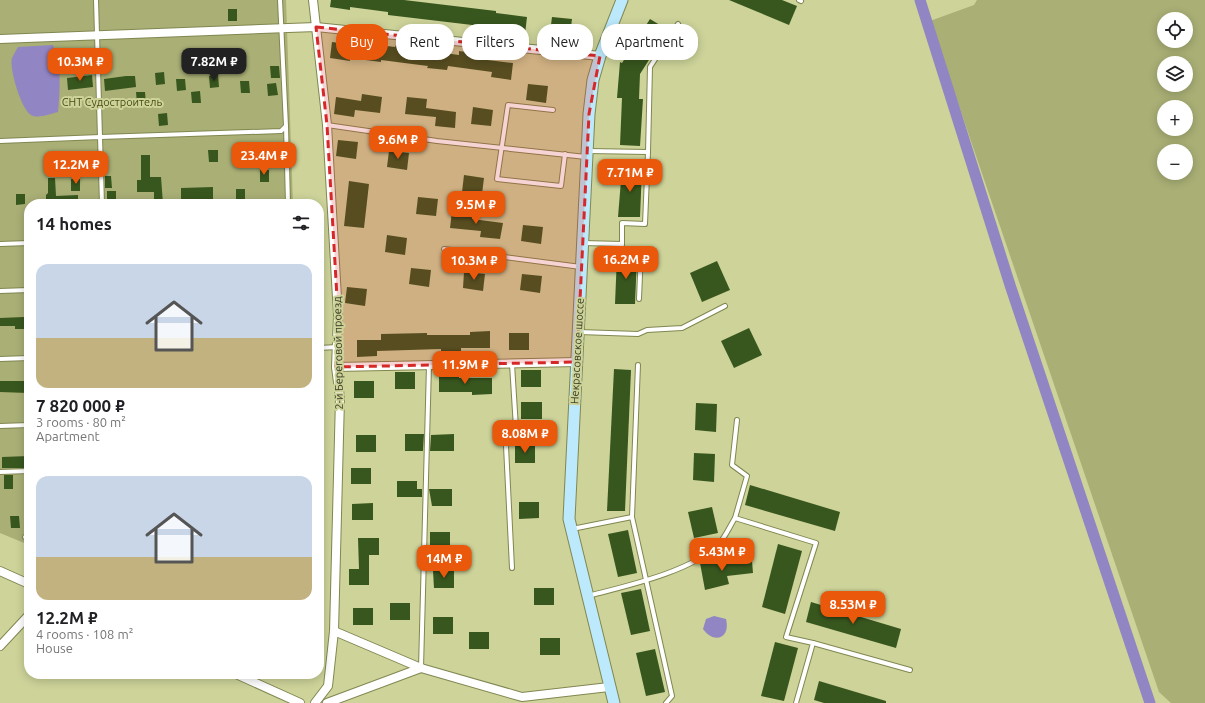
<!DOCTYPE html>
<html lang="en">
<head>
<meta charset="utf-8">
<style>
  body { margin:0; font-family:Ubuntu,sans-serif; background:#f2f2f2; color:#202124; height:100vh; display:flex; flex-direction:column; font-size:15px; white-space:nowrap }
  * { box-sizing:border-box; margin:0 }
  p { font-size:13px; color:#757577 }
  .icon { flex:none; width:22px; height:22px; fill:none; stroke:currentColor; stroke-width:2; stroke-linecap:round; stroke-linejoin:round }
  .map { position:relative; flex:1; overflow:hidden }
  .details { position:absolute; left:24px; top:199px; width:300px; height:480px; display:flex; flex-direction:column; background:#fff; border-radius:16px; box-shadow:0 2px 10px #0003 }
  .details>* { flex:none }
  .guide { position:absolute; left:336px; top:24px; width:380px; height:36px; display:flex; gap:8px }
  .controls { position:absolute; left:1157px; top:12px; display:grid; gap:8px }
  .controls a { display:grid; place-items:center; width:36px; height:36px; border-radius:50%; background:#fff; box-shadow:0 2px 10px #0003; font-size:20px }
  .price { position:absolute; translate:-50% -34px; padding:0 9px; border-radius:8px; background:#ea580c; color:#fff; font-size:13px; line-height:26px; filter:drop-shadow(0 1px 2px #0008) }
  .price::after { content:''; position:absolute; left:50%; top:24px; width:12px; height:9px; margin-left:-6px; background:inherit; clip-path:polygon(0 0,100% 0,50% 100%) }
  .price.on { background:#222; color:#fff }
  ul { padding:0; list-style:none }
  li { display:grid; align-content:center; gap:8px; height:212px; padding:0 12px }
  li span { display:grid; place-items:center; height:124px; border-radius:12px; color:#555 }
  li>.icon { margin-inline-start:auto }
  span .icon { width:72px; height:72px; fill:#fffc; stroke-width:1 }
  li b { font-size:17px }
  h2 { display:flex; justify-content:space-between; align-items:center; height:48px; padding:0 12px; font-size:17px }
  .chip { padding:0 14px; border-radius:16px; background:#fff; box-shadow:0 2px 10px #0003; font-size:14px; line-height:36px }
  .chip.on { background:#ea580c; color:#fff }
  .map>svg:first-child { display:block }
  .green { fill:#a9af75; fill-rule:evenodd }
  .water { fill:#9185c3 }
  .lines { fill:none; stroke-linecap:round; stroke-linejoin:round }
  .canal { stroke:#9185c3; stroke-width:11 }
  .building { fill:#38571e }
  .service-casing { stroke:#818750; stroke-width:6 }
  .minor-casing { stroke:#818750; stroke-width:10 }
  .secondary-casing { stroke:#818750; stroke-width:13 }
  .service { stroke:#fff; stroke-width:4 }
  .minor { stroke:#fff; stroke-width:8 }
  .secondary { stroke:#bce9fc; stroke-width:11 }
  .marked { fill:#d62828; fill-opacity:0.2; stroke:#d62828; stroke-width:3; stroke-dasharray:8 5; stroke-linejoin:round }
  .labels { text-anchor:middle; dominant-baseline:central; stroke-width:4; stroke-linejoin:round; paint-order:stroke }
  .park-label { font-size:11px; fill:#484c18; stroke:#cdd399 }
  .street-label { font-size:11px; fill:#393b24; stroke:#cdd399 }
</style>
</head>
<body>
<div class="map">
<svg width="1205" height="703" viewBox="0 0 1205 703">
  <rect width="100%" height="100%" fill="#cdd399"/>
  <g class="green">
    <polygon points="0,0 286,0 293,204 29,204 29,545 0,533"/>
    <path d="M977 0H1205V703H1171L1159 692 930 21 974 5ZM1164 19H1186V41H1164ZM1164 63H1186V85H1164ZM1164 107H1186V129H1164ZM1164 151H1186V173H1164Z"/>
  </g>
  <g class="water">
    <path d="M53 45C62 66 60 90 58 112 50 114 38 119 31 115 21 109 9 68 12 58 14 54 16 50 18 47Z"/>
    <path d="M714 616 726 619C731 639 713 644 703 629L706 619Z"/>
  </g>
  <g class="lines">
    <polyline class="canal" points="920,0 1010,285 1150,703"/>
  </g>
  <g class="building">
    <polygon points="331,0 404,0 496,11 496,13 527,17 525,34 505,31 506,29 388,15 388,12 350,7 350,10 330,7"/>
    <polygon points="729,0 782,0 797,6 789,25"/>
    <rect x="228" y="9" width="9" height="12"/>
    <polygon points="552,17 572,19 570,36 550,33"/>
    <polygon points="650,19 668,30 640,74 639,99 643,99 640,146 620,145 622,98 617,98 620,62 622,63"/>
    <polygon points="332,42 363,46 363,43 395,47 396,45 416,47 415,49 459,55 459,51 479,54 479,59 513,63 511,80 491,77 492,72 448,66 447,70 427,68 428,66 381,60 381,62 350,58 350,61 330,58"/>
    <polygon points="270,66 279,66 280,78 271,78"/>
    <polygon points="164,72 165,84 156,85 155,73"/>
    <polygon points="92,75 93,87 68,90 67,78"/>
    <polygon points="218,75 219,87 210,88 209,76"/>
    <polygon points="126,76 135,76 136,87 105,91 104,79"/>
    <polygon points="176,79 185,79 186,90 177,91"/>
    <polygon points="240,81 249,81 250,93 241,93"/>
    <polygon points="276,83 278,95 268,96 267,84"/>
    <polygon points="528,84 548,86 546,103 526,100"/>
    <polygon points="200,91 201,103 192,103 191,92"/>
    <polygon points="136,92 145,92 146,104 137,104"/>
    <polygon points="362,94 382,97 380,113 355,110 354,117 334,114 336,97 361,101"/>
    <polygon points="407,97 427,99 426,108 456,112 455,128 435,126 436,117 405,114"/>
    <polygon points="473,107 493,110 491,126 471,124"/>
    <polygon points="167,113 168,125 159,126 158,114"/>
    <polygon points="338,140 358,142 356,159 336,156"/>
    <polygon points="208,150 218,150 218,162 209,162"/>
    <polygon points="389,151 409,153 407,170 387,167"/>
    <polygon points="141,155 150,155 150,177 161,177 163,204 154,204 154,192 137,192 137,180 141,180"/>
    <polygon points="622,168 642,169 640,217 618,217"/>
    <rect x="260" y="170" width="9" height="12"/>
    <polygon points="464,175 484,178 482,194 462,192"/>
    <polygon points="105,176 111,176 112,188 105,188"/>
    <polygon points="48,178 55,178 56,196 78,195 78,204 46,204 46,195 48,193"/>
    <rect x="71" y="179" width="9" height="12"/>
    <polygon points="349,181 369,184 364,228 344,226"/>
    <polygon points="213,187 213,199 181,200 181,188"/>
    <polygon points="236,189 245,189 245,200 236,201"/>
    <rect x="107" y="191" width="9" height="12"/>
    <polygon points="16,194 25,194 25,204 16,205"/>
    <polygon points="418,197 438,199 436,216 416,214"/>
    <polygon points="452,211 472,213 472,219 503,223 500,239 480,237 481,231 450,228"/>
    <polygon points="523,225 543,227 541,244 521,241"/>
    <polygon points="387,235 407,238 405,255 385,252"/>
    <polygon points="617,256 637,257 635,304 615,304"/>
    <polygon points="717,261 730,290 702,302 690,273"/>
    <polygon points="411,268 431,270 429,287 409,284"/>
    <polygon points="464,272 485,274 483,291 463,288"/>
    <polygon points="522,274 542,276 540,293 520,290"/>
    <polygon points="347,287 367,289 365,306 345,303"/>
    <polygon points="24,317 25,329 15,329 15,326 0,326 0,318"/>
    <polygon points="749,328 762,355 734,368 721,341"/>
    <polygon points="490,331 490,348 461,348 461,351 441,351 441,349 377,351 377,356 357,357 357,340 381,340 381,334 427,333 427,335 470,335 470,332"/>
    <rect x="509" y="333" width="20" height="17"/>
    <polygon points="614,369 631,370 625,511 607,511"/>
    <rect x="521" y="370" width="20" height="17"/>
    <rect x="395" y="372" width="20" height="17"/>
    <polygon points="439,375 459,375 459,378 492,378 492,394 472,395 472,392 439,392"/>
    <polygon points="0,381 28,381 28,393 0,392"/>
    <rect x="354" y="381" width="20" height="17"/>
    <rect x="521" y="402" width="21" height="17"/>
    <polygon points="696,403 717,404 716,432 695,430"/>
    <polygon points="405,434 424,434 423,451 405,451"/>
    <polygon points="454,434 454,451 430,451 431,435"/>
    <rect x="356" y="435" width="20" height="17"/>
    <rect x="515" y="446" width="20" height="17"/>
    <polygon points="694,453 715,454 714,482 693,480"/>
    <polygon points="29,456 29,468 2,468 2,457"/>
    <rect x="351" y="468" width="20" height="16"/>
    <rect x="4" y="475" width="9" height="14"/>
    <polygon points="397,481 417,481 417,489 422,489 422,497 397,497"/>
    <polygon points="750,485 840,512 835,531 745,505"/>
    <polygon points="429,489 452,489 452,506 432,506"/>
    <polygon points="519,502 539,502 539,518 519,519"/>
    <polygon points="373,503 373,520 352,520 352,504"/>
    <polygon points="712,507 718,533 694,538 688,512"/>
    <polygon points="10,516 19,516 20,528 11,528"/>
    <polygon points="628,530 637,573 618,577 608,534"/>
    <rect x="430" y="532" width="20" height="17"/>
    <polygon points="358,538 379,538 379,555 369,555 369,585 349,585 349,569 359,569"/>
    <polygon points="778,544 802,551 785,614 762,607"/>
    <polygon points="723,558 725,564 752,561 753,573 727,576 729,584 705,590 700,563"/>
    <polygon points="433,571 454,571 454,588 434,588"/>
    <rect x="534" y="588" width="20" height="17"/>
    <polygon points="641,589 650,631 631,635 621,593"/>
    <polygon points="811,602 901,629 896,648 806,622"/>
    <rect x="390" y="603" width="20" height="17"/>
    <rect x="353" y="608" width="20" height="17"/>
    <rect x="433" y="617" width="20" height="17"/>
    <rect x="469" y="632" width="20" height="17"/>
    <rect x="540" y="638" width="20" height="17"/>
    <polygon points="775,642 798,648 784,701 761,696"/>
    <polygon points="655,649 665,692 646,696 636,653"/>
    <polygon points="819,681 886,701 886,703 824,703 814,700"/>
  </g>
  <g class="lines">
    <defs>
      <g id="service">
        <polyline points="96,0 100,137 281,131 286,126 280,0"/>
        <polyline points="799,0 801,1"/>
        <polyline points="553,110 508,105 497,179 561,186 565,154"/>
        <polyline points="327,125 437,141 586,157"/>
        <polyline points="286,126 288,204"/>
        <polyline points="0,141 100,137 102,204"/>
        <polyline points="588,151 648,152 650,67 678,24"/>
        <polyline points="583,243 622,244 621,251 641,251 639,299"/>
        <polyline points="0,244 29,243"/>
        <polyline points="622,244 622,223 645,224 648,152"/>
        <polyline points="444,249 581,267"/>
        <polyline points="0,291 29,290"/>
        <polyline points="579,332 638,334 647,330 682,328 725,306"/>
        <polyline points="319,348 337,347"/>
        <polyline points="0,359 29,358"/>
        <polyline points="737,420 732,465 747,476 735,518 816,543 786,637 813,643 796,703"/>
        <polyline points="0,426 29,425"/>
        <polyline points="0,472 29,471"/>
        <polyline points="632,517 672,696 666,703"/>
        <polyline points="572,529 632,517 638,365"/>
        <polyline points="25,537 29,537"/>
        <polyline points="512,568 506,446 516,428 512,364"/>
        <path d="M588 596C626 586 691 572 719 544 725 537 730 526 735 518"/>
        <polyline points="813,643 910,670"/>
        <polyline points="421,668 429,365"/>
      </g>
      <g id="minor">
        <polyline points="313,0 327,125 338,315 336,367 340,398 334,631 328,686 315,703"/>
        <polyline points="0,39 316,27 600,56"/>
        <polyline points="336,367 577,362"/>
        <polyline points="0,571 29,584"/>
        <polyline points="334,631 421,668 522,697 609,687"/>
        <polyline points="0,646 29,615"/>
        <polyline points="236,674 300,703"/>
        <polyline points="327,703 421,668"/>
      </g>
      <polyline id="secondary" points="614,703 569,519 589,114 593,80 600,56 622,0"/>
    </defs>
    <use href="#service" class="service-casing"/>
    <use href="#minor" class="minor-casing"/>
    <use href="#secondary" class="secondary-casing"/>
    <use href="#service" class="service"/>
    <use href="#minor" class="minor"/>
    <use href="#secondary" class="secondary"/>
  </g>
  <path class="marked" d="M316 27 600 56 589 114 577 362 336 367 338 315 327 125Z"/>
  <g class="labels">
    <g class="park-label">
      <text x="112" y="102">СНТ Судостроитель</text>
    </g>
    <g class="street-label">
      <text transform="translate(577 351) rotate(-87)">Некрасовское шоссе</text>
      <text transform="translate(338 353) rotate(-91)">2-й Береговой проезд</text>
    </g>
  </g>
</svg>
<div class="controls">
<a><svg class="icon" aria-label="locate" viewBox="0 0 24 24"><circle cx="12" cy="12" r="6"/><path d="M12 2v4M12 18v4M2 12h4M18 12h4"/></svg></a>
<a><svg class="icon" aria-label="layers" viewBox="0 0 24 24"><path d="M12 4l9 5-9 5-9-5zM3 14l9 5 9-5"/></svg></a>
<a>+</a>
<a>−</a>
</div>
<b class="price" style="left:80px;top:82px">10.3M ₽</b>
<b class="price on" style="left:214px;top:82px">7.82M ₽</b>
<b class="price" style="left:398px;top:160px">9.6M ₽</b>
<b class="price" style="left:264px;top:176px">23.4M ₽</b>
<b class="price" style="left:76px;top:185px">12.2M ₽</b>
<b class="price" style="left:630px;top:193px">7.71M ₽</b>
<b class="price" style="left:476px;top:225px">9.5M ₽</b>
<b class="price" style="left:626px;top:280px">16.2M ₽</b>
<b class="price" style="left:474px;top:281px">10.3M ₽</b>
<b class="price" style="left:465px;top:385px">11.9M ₽</b>
<b class="price" style="left:525px;top:454px">8.08M ₽</b>
<b class="price" style="left:722px;top:572px">5.43M ₽</b>
<b class="price" style="left:444px;top:579px">14M ₽</b>
<b class="price" style="left:853px;top:625px">8.53M ₽</b>
<div class="guide">
<a class="chip on">Buy</a>
<a class="chip">Rent</a>
<a class="chip">Filters</a>
<a class="chip">New</a>
<a class="chip">Apartment</a>
</div>
<section class="details">
<h2>14 homes<svg class="icon" aria-label="filters" viewBox="0 0 24 24"><path d="M4 7h16M4 17h16"/><circle cx="9" cy="7" r="2"/><circle cx="15" cy="17" r="2"/></svg></h2>
<ul>
<li><span style="background:linear-gradient(#c9d6e8 60%,#c2b280 0)"><svg class="icon" aria-label="home" viewBox="0 0 24 24"><path d="M3 11l9-7 9 7M6 9v11h12V9"/></svg></span><div><b>7 820 000 ₽</b><p>3 rooms · 80 m²</p><p>Apartment</p></div></li>
<li><span style="background:linear-gradient(#c9d6e8 65%,#c2b280 0)"><svg class="icon" aria-label="home" viewBox="0 0 24 24"><path d="M3 11l9-7 9 7M6 9v11h12V9"/></svg></span><div><b>12.2M ₽</b><p>4 rooms · 108 m²</p><p>House</p></div></li>
</ul>
</section>
</div>
</body>
</html>
